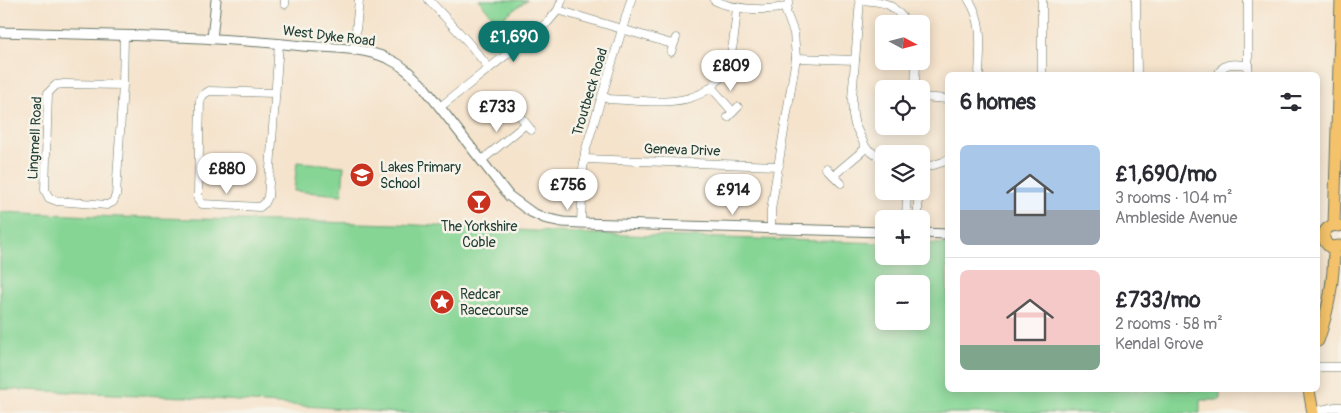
<!DOCTYPE html>
<html lang="en">
<head>
<meta charset="utf-8">
<style>
  body { margin:0; font-family:Pangolin,sans-serif; background:#f7f7f7; color:#2b2b33; height:100vh; display:flex; flex-direction:column; font-size:19px; white-space:nowrap }
  * { box-sizing:border-box; margin:0 }
  p { font-size:16px; color:#7c7c81 }
  .icon { flex:none; width:28px; height:28px; fill:none; stroke:currentColor; stroke-width:2; stroke-linecap:round; stroke-linejoin:round }
  .map { position:relative; flex:1; overflow:hidden }
  .side { position:absolute; left:945px; top:72px; width:375px; height:320px; display:flex; flex-direction:column; background:#fff; border-radius:8px; box-shadow:0 2px 12px #0003 }
  .side>* { flex:none }
  .needle { width:32px; rotate:97deg }
  .fabs { position:absolute; left:875px; top:15px; display:grid; gap:10px }
  .fabs a { display:grid; place-items:center; width:55px; height:55px; border-radius:8px; background:#fff; box-shadow:0 2px 12px #0003; font-size:25px }
  .price { position:absolute; translate:-50% -42px; padding:0 11px; border-radius:18px; background:#fff; color:#222; font-size:16px; line-height:32px; filter:drop-shadow(0 1px 2px #0008) }
  .price::after { content:''; position:absolute; left:50%; top:30px; width:15px; height:11px; margin-left:-8px; background:inherit; clip-path:polygon(0 0,100% 0,50% 100%) }
  .price.active { background:#0f766e; color:#fff }
  ul { padding:0; list-style:none }
  li { display:flex; align-items:center; gap:15px; height:125px; padding:0 15px }
  li+li { border-top:1px solid #e1e1e2 }
  li span { display:grid; place-items:center; flex:none; width:140px; height:100px; border-radius:8px; color:#555 }
  li>.icon { margin-inline-start:auto }
  span .icon { width:60px; height:60px; fill:#fffc; stroke-width:1 }
  li b { font-size:21px }
  h2 { display:flex; justify-content:space-between; align-items:center; height:60px; padding:0 15px; font-size:21px }
  .map>svg:first-child { display:block }
  .green { fill:#86d595; stroke:#528964; fill-rule:evenodd }
  .lines { fill:none; stroke-linecap:round; stroke-linejoin:round }
  .minor-casing { stroke:#6a7769; stroke-width:9 }
  .tertiary-casing { stroke:#6a7769; stroke-width:11 }
  .primary-casing { stroke:#6a7769; stroke-width:13 }
  .minor { stroke:#fff; stroke-width:8 }
  .tertiary { stroke:#fff; stroke-width:9 }
  .primary { stroke:#f3c26a; stroke-width:11 }
  .labels { text-anchor:middle; dominant-baseline:central; stroke-width:5; stroke-linejoin:round; paint-order:stroke }
  .street-label { font-size:14px; fill:#1f3d34; stroke:#f7f3e8 }
  .poi-label { font-size:14px; fill:#1f3d34; stroke:#f7f3e8; text-anchor:start }
</style>
</head>
<body>
<div class="map">
<svg width="1341" height="413" viewBox="0 0 1341 413">
  <rect width="100%" height="100%" fill="#f7f3e8"/>
  <filter id="ink" filterUnits="userSpaceOnUse"><feTurbulence type="fractalNoise" baseFrequency=".02" numOctaves="2"/><feDisplacementMap in="SourceGraphic" scale="10" xChannelSelector="R" yChannelSelector="G"/><feConvolveMatrix kernelMatrix="1 2 1 2 8 2 1 2 1" color-interpolation-filters="sRGB"/></filter>
  <filter id="wash" filterUnits="userSpaceOnUse"><feTurbulence type="fractalNoise" baseFrequency=".0096" numOctaves="4" result="noise"/><feDisplacementMap in="SourceGraphic" scale="20" xChannelSelector="R" yChannelSelector="G"/><feGaussianBlur stdDeviation="1.12" result="paint"/><feColorMatrix in="noise" values="0 0 0 0 0 0 0 0 0 0 0 0 0 0 0 0 0 1.4 0 .05"/><feComposite in="paint" operator="in"/></filter>
  <g filter="url(#wash)">
    <rect width="100%" height="100%" fill="#f5e3cc"/>
    <g class="green">
      <polygon points="479,0 527,0 497,22"/>
      <polygon points="297,162 344,166 342,195 294,191"/>
      <path d="M0 212 119 217 397 224 595 234 884 243V256H921V243L947 244 948 390H1220V400H1200V413H397L185 397 0 389ZM884 284H921V321H884Z"/>
    </g>
  </g>
  <g filter="url(#ink)">
    <g class="lines">
      <defs>
        <g id="minor">
          <polyline points="429,0 467,41 489,68"/>
          <path d="M714 0C732 10 766 11 786 7"/>
          <path d="M859 0C887 2 891 2 908 24"/>
          <polyline points="860,0 852,98 853,116 855,125 866,148 884,161"/>
          <path d="M969 0C984 23 980 48 979 75"/>
          <polyline points="1136,0 1137,75"/>
          <polyline points="1248,0 1248,75"/>
          <polyline points="285,4 285,0"/>
          <polyline points="558,10 672,44"/>
          <polyline points="354,51 359,0"/>
          <polyline points="671,52 676,38"/>
          <polyline points="796,58 855,60"/>
          <polyline points="1042,75 1042,0"/>
          <path d="M1218 75C1223 61 1235 64 1248 65"/>
          <polyline points="123,85 116,195 113,202 107,205 57,201 49,198 45,190 48,93 56,85 64,84 123,85 124,36"/>
          <polyline points="711,87 733,112"/>
          <polyline points="915,89 916,61"/>
          <polyline points="275,93 209,91 203,95 200,101 198,193 198,199 202,204 260,207 265,203 268,197 279,43"/>
          <path d="M602 96 609 99C652 101 712 113 729 60 735 43 735 24 737 7"/>
          <polyline points="921,97 948,99"/>
          <polyline points="440,107 548,22 558,10 562,0"/>
          <polyline points="520,116 531,130"/>
          <polyline points="728,117 738,107"/>
          <polyline points="584,159 779,166"/>
          <polyline points="482,160 526,124"/>
          <polyline points="826,168 841,183"/>
          <polyline points="921,169 943,162 948,159"/>
          <polyline points="834,175 866,148"/>
          <polyline points="906,219 907,191"/>
          <polyline points="918,219 918,191"/>
          <polyline points="581,223 583,170 585,152 631,0"/>
          <polyline points="771,229 771,210 796,58 794,33 786,12 789,0"/>
          <polyline points="1318,367 1341,367"/>
          <polyline points="1312,412 1335,407 1341,407"/>
        </g>
        <g id="tertiary">
          <path d="M0 32C101 35 202 35 303 46 330 48 363 47 389 59 403 65 413 76 424 87L509 196 531 212 544 218 563 222 581 223 884 232"/>
          <polyline points="212,39 216,0"/>
          <polyline points="921,233 948,234"/>
        </g>
        <g id="primary">
          <polyline points="1334,225 1341,0"/>
          <path d="M1339 226C1325 223 1318 238 1330 247L1340 246"/>
          <path d="M1318 341C1328 312 1334 279 1334 248"/>
          <polyline points="1309,390 1313,413"/>
        </g>
      </defs>
      <use href="#minor" class="minor-casing"/>
      <use href="#tertiary" class="tertiary-casing"/>
      <use href="#primary" class="primary-casing"/>
      <use href="#minor" class="minor"/>
      <use href="#tertiary" class="tertiary"/>
      <use href="#primary" class="primary"/>
    </g>
  </g>
  <defs>
    <symbol id="school-disc" viewBox="-11 -11 22 22"><circle r="9.5" fill="#c8321e" stroke="#f7f3e8"/><path d="M0-5L7-2L0 1L-7-2ZM-4 1L0 2.5L4 1V4Q0 6-4 4Z" fill="#fff"/></symbol>
    <symbol id="bar-disc" viewBox="-11 -11 22 22"><circle r="9.5" fill="#c8321e" stroke="#f7f3e8"/><path d="M-6-5H6L.8 .8V4.5H3.5V6h-7V4.5H-.8V.8Z" fill="#fff"/></symbol>
    <symbol id="sight-disc" viewBox="-11 -11 22 22"><circle r="9.5" fill="#c8321e" stroke="#f7f3e8"/><path d="M0-6L1.8-2.2L6-1.7L2.9 1.2L3.7 5.4L0 3.3L-3.7 5.4L-2.9 1.2L-6-1.7L-1.8-2.2Z" fill="#fff"/></symbol>
  </defs>
  <g fill-rule="evenodd">
    <use href="#school-disc" x="348" y="161" width="28" height="28"/>
    <use href="#bar-disc" x="465" y="188" width="28" height="28"/>
    <use href="#sight-disc" x="428" y="288" width="28" height="28"/>
  </g>
  <g class="labels">
    <g class="street-label">
      <text transform="translate(329 36) rotate(7)">West Dyke Road</text>
      <text transform="translate(590 92) rotate(-73)">Troutbeck Road</text>
      <text transform="translate(35 138) rotate(-87)">Lingmell Road</text>
      <text transform="translate(682 150) rotate(2)">Geneva Drive</text>
    </g>
    <g class="poi-label">
      <text x="380" y="167">Lakes Primary<tspan x="380" dy="16">School</tspan></text>
      <text x="479" y="226" text-anchor="middle">The Yorkshire<tspan x="479" dy="16">Coble</tspan></text>
      <text x="460" y="294">Redcar<tspan x="460" dy="16">Racecourse</tspan></text>
    </g>
  </g>
</svg>
<div class="fabs">
<a><svg class="needle" viewBox="-14 -14 28 28"><path d="M0-13l5 13h-10z" fill="#e53935"/><path d="M0 13l5-13h-10z" fill="#7c7c81"/></svg></a>
<a><svg class="icon" aria-label="locate" viewBox="0 0 24 24"><circle cx="12" cy="12" r="6"/><path d="M12 2v4M12 18v4M2 12h4M18 12h4"/></svg></a>
<a><svg class="icon" aria-label="layers" viewBox="0 0 24 24"><path d="M12 4l9 5-9 5-9-5zM3 14l9 5 9-5"/></svg></a>
<a>+</a>
<a>−</a>
</div>
<b class="price active" style="left:514px;top:63px">£1,690</b>
<b class="price" style="left:731px;top:92px">£809</b>
<b class="price" style="left:497px;top:133px">£733</b>
<b class="price" style="left:227px;top:195px">£880</b>
<b class="price" style="left:568px;top:211px">£756</b>
<b class="price" style="left:733px;top:216px">£914</b>
<section class="side">
<h2>6 homes<svg class="icon" aria-label="filters" viewBox="0 0 24 24"><path d="M4 7h16M4 17h16"/><circle cx="9" cy="7" r="2"/><circle cx="15" cy="17" r="2"/></svg></h2>
<ul>
<li><span style="background:linear-gradient(#a9c7e8 65%,#9aa5b1 0)"><svg class="icon" aria-label="home" viewBox="0 0 24 24"><path d="M3 11l9-7 9 7M6 9v11h12V9"/></svg></span><div><b>£1,690/mo</b><p>3 rooms · 104 m²</p><p>Ambleside Avenue</p></div></li>
<li><span style="background:linear-gradient(#f6c9c9 75%,#7fa58c 0)"><svg class="icon" aria-label="home" viewBox="0 0 24 24"><path d="M3 11l9-7 9 7M6 9v11h12V9"/></svg></span><div><b>£733/mo</b><p>2 rooms · 58 m²</p><p>Kendal Grove</p></div></li>
</ul>
</section>
</div>
</body>
</html>
